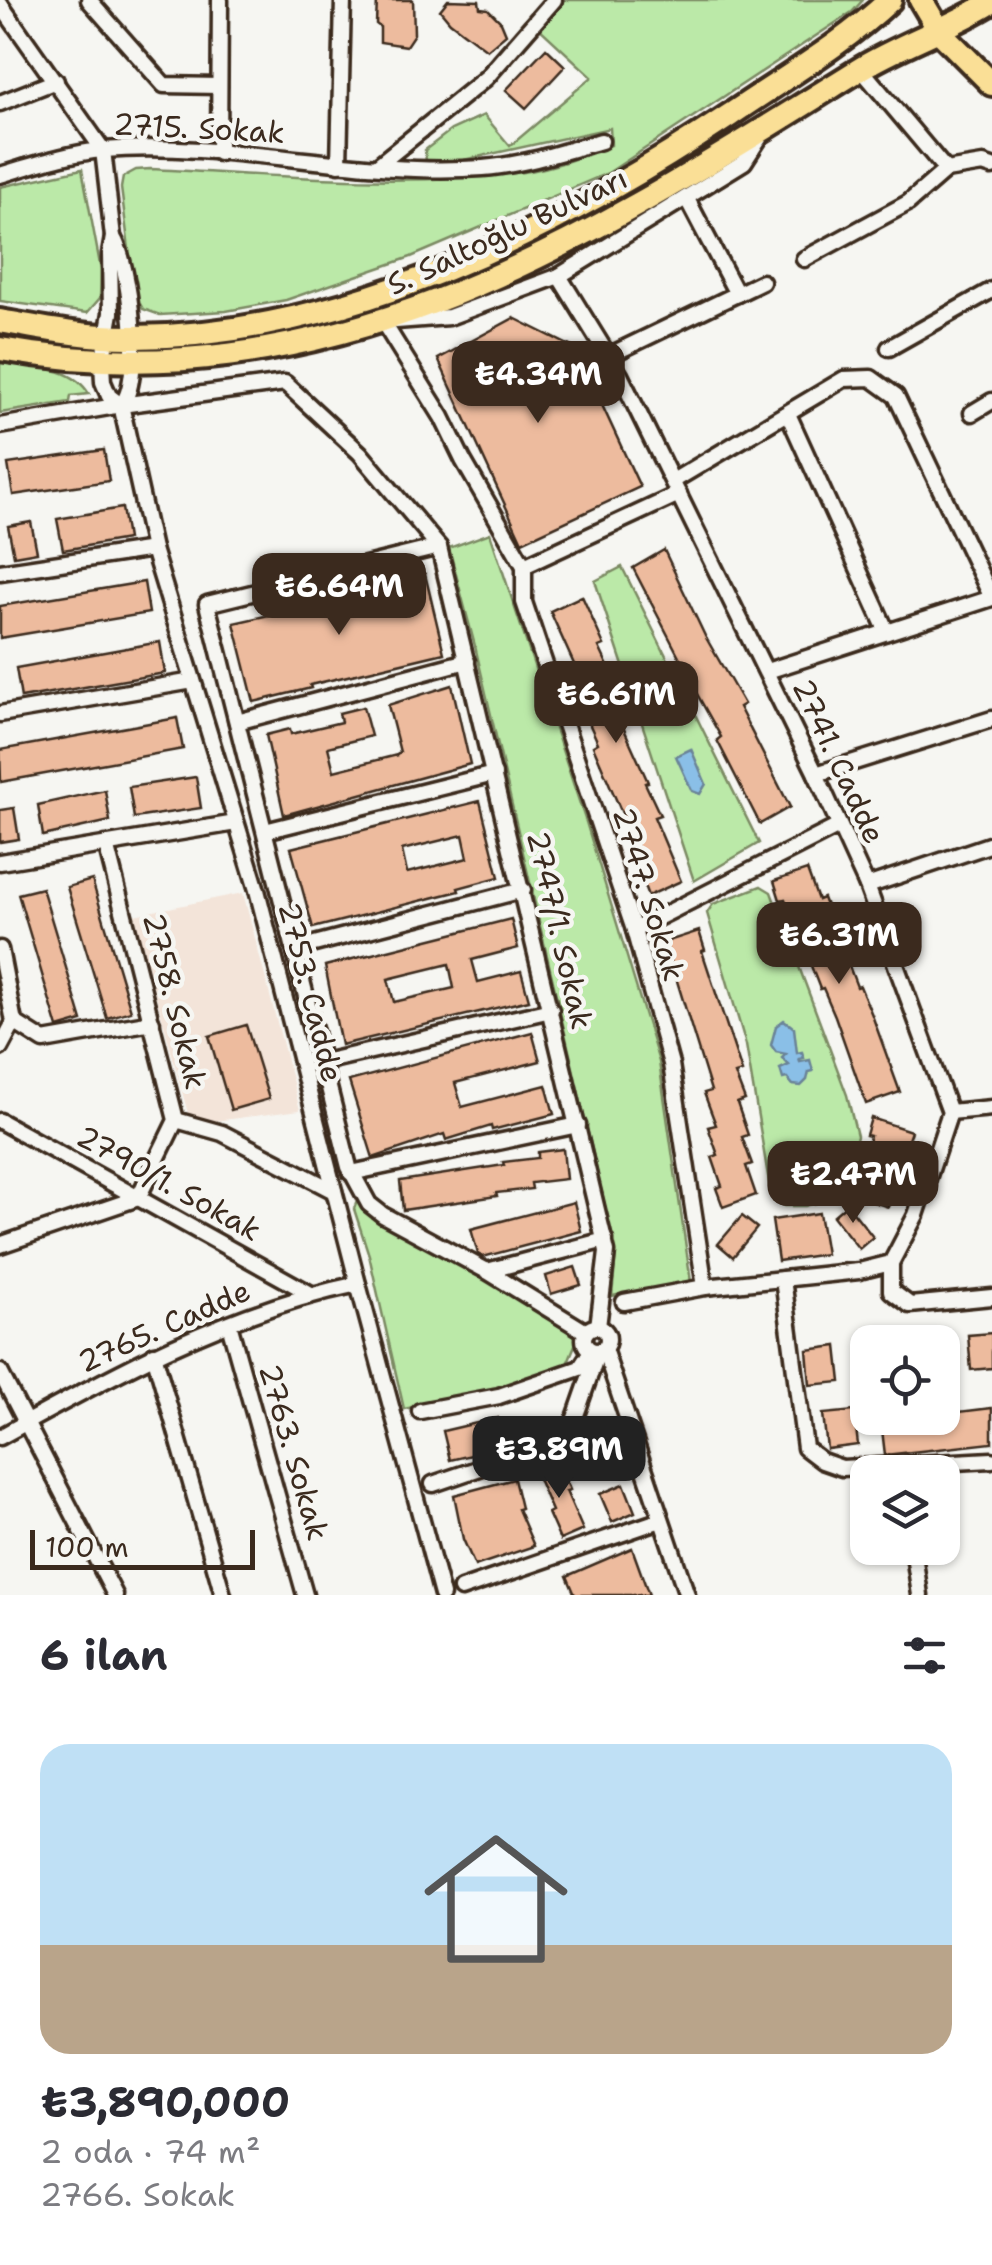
<!DOCTYPE html>
<html lang="tr">
<head>
<meta charset="utf-8">
<style>
  body { margin:0; font-family:"Shantell Sans",sans-serif; background:#f7f7f7; color:#2b2b33; height:100vh; display:flex; flex-direction:column; font-size:38px; white-space:nowrap }
  * { box-sizing:border-box; margin:0 }
  p { font-size:32px; color:#7c7c81 }
  .icon { flex:none; width:55px; height:55px; fill:none; stroke:currentColor; stroke-width:2; stroke-linecap:round; stroke-linejoin:round }
  .map { position:relative; height:1595px; overflow:hidden }
  .drawer { display:flex; flex-direction:column; background:#fff; flex:1 }
  .drawer>* { flex:none }
  .controls { position:absolute; left:850px; top:1325px; display:grid; gap:20px }
  .controls a { display:grid; place-items:center; width:110px; height:110px; border-radius:20px; background:#fff; box-shadow:0 2px 8px #0004; font-size:50px }
  .scale { position:absolute; left:30px; bottom:25px; width:225px; box-sizing:border-box; padding-left:10px; border:5px solid #3b2a1e; border-top:0; font-size:28px; line-height:35px; white-space:nowrap; color:#3b2a1e; -webkit-text-stroke:8px #f6f6f2; paint-order:stroke }
  .price { position:absolute; translate:-50% -85px; padding:0 22px; border-radius:20px; background:#3b2a1e; color:#fff; font-size:32px; line-height:65px; filter:drop-shadow(0 2px 5px #0008) }
  .price::after { content:''; position:absolute; left:50%; top:60px; width:30px; height:22px; margin-left:-15px; background:inherit; clip-path:polygon(0 0,100% 0,50% 100%) }
  .price.active { background:#222; color:#fff }
  ul { padding:0; list-style:none }
  li { display:grid; align-content:center; gap:20px; height:530px; padding:0 40px }
  li span { display:grid; place-items:center; height:310px; border-radius:30px; color:#555 }
  li>.icon { margin-inline-start:auto }
  span .icon { width:180px; height:180px; fill:#fffc; stroke-width:1 }
  li b { font-size:42px }
  h2 { display:flex; justify-content:space-between; align-items:center; height:120px; padding:0 40px; font-size:42px }
  .map>svg:first-child { display:block }
  .built { fill:#f3e4d9 }
  .green { fill:#bbe9a8; stroke:#7b8a63; stroke-width:2.5 }
  .water { fill:#8abfe7; stroke:#6a8397; stroke-width:2.5 }
  .building { fill:#edbb9e; stroke:#3b2a1e; stroke-width:2.5; fill-rule:evenodd }
  .lines { fill:none; stroke-linecap:round; stroke-linejoin:round }
  .minor-casing { stroke:#3b2a1e; stroke-width:21 }
  .primary-casing { stroke:#3b2a1e; stroke-width:30 }
  .minor { stroke:#f6f6f2; stroke-width:14 }
  .primary { stroke:#fadf96; stroke-width:22 }
  .labels { text-anchor:middle; dominant-baseline:central; stroke-width:9; stroke-linejoin:round; paint-order:stroke }
  .street-label { font-size:30px; fill:#3b2a1e; stroke:#f6f6f2 }
</style>
</head>
<body>
<div class="map">
<svg width="992" height="1595" viewBox="0 0 992 1595">
  <rect width="100%" height="100%" fill="#f6f6f2"/>
  <filter id="ink" filterUnits="userSpaceOnUse"><feTurbulence type="fractalNoise" baseFrequency=".01" numOctaves="2"/><feDisplacementMap in="SourceGraphic" scale="20" xChannelSelector="R" yChannelSelector="G"/><feConvolveMatrix kernelMatrix="1 2 1 2 8 2 1 2 1" color-interpolation-filters="sRGB"/></filter>
  <g filter="url(#ink)">
    <polygon class="built" points="243,893 300,1110 215,1121 189,1117 134,915"/>
    <g class="green">
      <path d="M563 0H863L852 12 608 173 411 257 286 300 226 311 160 315 143 309 135 295 121 188 123 177 136 170 150 169C273 175 401 188 523 172 553 168 583 156 611 145L610 128 445 164 426 162 425 150 451 130 484 115 510 146 592 77 539 28Z"/>
      <polygon points="82,169 101,270 100,298 87,313 0,301 0,187"/>
      <path d="M0 362C31 367 72 365 89 394L71 396 70 402 0 413Z"/>
      <polygon points="490,533 586,822 659,1062 691,1282 612,1296 616,1253 475,646 449,548"/>
      <polygon points="622,567 759,843 694,881 595,581"/>
      <polygon points="761,886 771,892 847,1095 857,1136 845,1184 836,1198 805,1206 784,1206 771,1194 746,1045 707,913 713,904"/>
      <polygon points="357,1201 365,1210 573,1330 578,1338 567,1364 521,1384 404,1409 369,1255 354,1209"/>
    </g>
    <g class="water">
      <polygon points="691,749 706,784 700,794 692,791 676,756"/>
      <polygon points="784,1020 794,1028 797,1053 802,1052 804,1058 799,1059 800,1062 810,1060 813,1071 809,1072 807,1080 801,1086 793,1085 787,1078 783,1079 780,1069 789,1065 782,1058 786,1054 776,1052 771,1045 776,1026"/>
    </g>
    <g class="building">
      <polygon points="377,0 413,0 414,34 406,46 380,42 380,27 376,24"/>
      <polygon points="448,0 479,1 480,8 488,9 501,22 506,34 487,50 450,22 440,10"/>
      <polygon points="546,48 565,66 526,108 506,90"/>
      <polygon points="514,318 576,349 640,487 522,542 438,359"/>
      <polygon points="104,450 109,481 13,495 8,464"/>
      <polygon points="122,508 127,539 63,550 57,519"/>
      <polygon points="31,522 37,552 14,556 8,526"/>
      <polygon points="664,550 705,636 744,704 739,707 790,807 760,824 717,740 721,737 683,669 685,668 633,568"/>
      <polygon points="425,574 444,653 310,685 311,688 254,702 234,623 356,595 355,592"/>
      <polygon points="144,582 149,613 0,638 0,606"/>
      <polygon points="582,596 604,645 599,647 614,679 608,681 624,715 619,718 648,782 645,783 660,815 654,817 681,881 648,896 631,851 637,848 593,746 598,743 584,712 589,709 573,676 578,673 550,611"/>
      <polygon points="160,642 165,673 21,698 16,668"/>
      <polygon points="452,685 470,764 284,815 266,735 290,729 291,734 341,722 339,713 363,707 371,736 328,747 334,771 397,755 400,752 388,705"/>
      <polygon points="177,718 183,749 1,782 0,750"/>
      <polygon points="196,777 201,808 134,818 129,787"/>
      <polygon points="105,790 110,821 43,836 38,805"/>
      <path d="M480 801 499 877 458 888 459 891 313 928 291 848ZM463 835 468 858 407 873 402 850Z"/>
      <polygon points="14,808 19,839 0,842 0,810"/>
      <polygon points="807,870 818,900 823,898 857,987 860,986 872,1015 900,1092 866,1104 835,1016 823,988 820,989 785,899 780,900 774,881"/>
      <polygon points="92,880 131,1011 107,1018 67,887"/>
      <polygon points="42,888 82,1021 58,1028 18,894"/>
      <path d="M511 919 518 948 472 960 478 982 521 971 529 1000 341 1045 325 966ZM449 964 454 988 394 1002 388 979Z"/>
      <polygon points="699,931 705,950 702,951 742,1072 735,1074 745,1100 737,1103 748,1135 742,1137 752,1164 746,1166 756,1195 723,1207 716,1188 722,1186 712,1157 718,1155 708,1127 716,1125 704,1093 711,1091 665,942"/>
      <polygon points="246,1025 269,1099 231,1110 209,1036"/>
      <polygon points="532,1032 540,1061 455,1083 462,1107 546,1085 554,1114 492,1130 491,1126 446,1140 444,1134 373,1158 349,1081"/>
      <polygon points="871,1118 911,1131 902,1158 907,1159 888,1207 849,1194 854,1176 858,1177 870,1136 866,1135"/>
      <polygon points="563,1149 566,1179 531,1183 532,1189 496,1193 497,1196 403,1210 400,1181 504,1165 503,1162 538,1158 538,1152"/>
      <polygon points="574,1202 581,1231 483,1257 478,1254 471,1229"/>
      <polygon points="847,1204 873,1237 859,1249 833,1216"/>
      <polygon points="819,1213 826,1254 778,1261 772,1220"/>
      <polygon points="742,1216 757,1228 733,1257 718,1244"/>
      <polygon points="575,1267 581,1285 551,1294 546,1276"/>
      <polygon points="992,1333 992,1368 971,1370 968,1335"/>
      <polygon points="837,1346 841,1382 810,1385 807,1350"/>
      <polygon points="992,1408 992,1443 885,1455 881,1421 942,1418 942,1414"/>
      <polygon points="854,1411 858,1445 827,1449 823,1414"/>
      <polygon points="498,1418 506,1447 450,1460 443,1431"/>
      <polygon points="558,1462 570,1490 566,1491 583,1530 560,1540 548,1513 552,1511 535,1472"/>
      <polygon points="514,1479 521,1508 518,1509 534,1546 475,1566 463,1539 454,1495"/>
      <polygon points="624,1484 635,1512 612,1522 600,1494"/>
      <polygon points="632,1548 649,1595 575,1595 567,1576"/>
    </g>
    <g class="lines">
      <defs>
        <g id="minor">
          <polyline points="89,0 164,85 219,86"/>
          <polyline points="0,4 103,150 113,237 110,254 111,313 102,363 103,382 109,396 121,405"/>
          <polyline points="861,69 946,170"/>
          <polyline points="0,103 56,81"/>
          <polyline points="219,153 220,0"/>
          <polyline points="339,164 343,0"/>
          <polyline points="377,166 486,78 554,0"/>
          <polyline points="946,170 983,164 992,167"/>
          <path d="M0 175C34 165 68 153 103 150 230 140 356 177 483 168 523 165 563 152 601 141"/>
          <polyline points="687,199 737,294"/>
          <path d="M113 237C130 264 144 382 121 405"/>
          <polyline points="804,259 908,203 946,170"/>
          <polyline points="559,276 620,375 816,774 867,886 950,1112 916,1215 891,1263 859,1271 705,1287 624,1302"/>
          <polyline points="889,348 992,290"/>
          <polyline points="608,356 762,282"/>
          <polyline points="121,405 153,549 257,890 358,1284 442,1595"/>
          <polyline points="972,413 992,401"/>
          <polyline points="788,414 887,632"/>
          <polyline points="0,426 121,405 285,383 360,453 439,547 607,1252 598,1327"/>
          <polyline points="673,481 844,379 871,378 896,396 992,598"/>
          <polyline points="439,547 207,604 349,1167 369,1204 383,1215 487,1271 586,1332"/>
          <polyline points="524,566 679,494"/>
          <polyline points="0,572 153,549"/>
          <polyline points="767,671 992,598"/>
          <polyline points="0,714 193,681"/>
          <polyline points="237,722 467,661"/>
          <polyline points="816,774 992,719"/>
          <polyline points="265,831 494,774"/>
          <polyline points="0,862 236,823"/>
          <polyline points="867,886 992,844"/>
          <polyline points="634,930 837,827"/>
          <polyline points="0,949 14,1022"/>
          <polyline points="295,949 523,890"/>
          <polyline points="14,1022 44,1041 152,1022"/>
          <polyline points="0,1048 14,1022"/>
          <polyline points="323,1062 551,1010"/>
          <polyline points="950,1112 992,1108"/>
          <polyline points="176,1120 222,1133 334,1191"/>
          <polyline points="0,1121 311,1294"/>
          <polyline points="351,1173 578,1125"/>
          <polyline points="0,1245 138,1198 176,1120 106,844"/>
          <polyline points="891,1263 891,1291 910,1305 992,1297"/>
          <polyline points="487,1271 605,1240"/>
          <polyline points="783,1279 805,1448 822,1461 842,1468 992,1460"/>
          <polyline points="705,1287 671,1064 634,930 524,602 524,566 463,460 442,417 383,322 449,317 559,276 744,162 762,134"/>
          <polyline points="229,1324 305,1595"/>
          <circle cx="596" cy="1339" r="12"/>
          <polyline points="604,1349 687,1595"/>
          <polyline points="154,1354 223,1595"/>
          <polyline points="0,1372 115,1595"/>
          <polyline points="420,1411 499,1396 580,1368 591,1351"/>
          <path d="M0 1437C113 1374 230 1310 358 1284"/>
          <polyline points="433,1484 568,1438 598,1352"/>
          <polyline points="913,1548 920,1595"/>
          <polyline points="461,1589 661,1520"/>
        </g>
        <g id="primary">
          <polyline points="921,0 940,32 992,84"/>
          <path d="M0 321C45 329 90 338 135 337 347 336 557 230 730 115 784 78 842 45 890 0"/>
          <path d="M0 349C333 407 588 239 857 71 900 44 949 29 992 2"/>
        </g>
      </defs>
      <use href="#minor" class="minor-casing"/>
      <use href="#primary" class="primary-casing"/>
      <use href="#minor" class="minor"/>
      <use href="#primary" class="primary"/>
    </g>
  </g>
  <g class="labels">
    <g class="street-label">
      <text transform="translate(199 128) rotate(3)">2715. Sokak</text>
      <text transform="translate(507 231) rotate(-25)">S. Saltoğlu Bulvarı</text>
      <text transform="translate(839 761) rotate(65)">2741. Cadde</text>
      <text transform="translate(649 894) rotate(73)">2747. Sokak</text>
      <text transform="translate(560 930) rotate(77)">2747/1. Sokak</text>
      <text transform="translate(311 992) rotate(76)">2753. Cadde</text>
      <text transform="translate(175 1001) rotate(76)">2758. Sokak</text>
      <text transform="translate(169 1183) rotate(29)">2790/1. Sokak</text>
      <text transform="translate(164 1326) rotate(-24)">2765. Cadde</text>
      <text transform="translate(294 1452) rotate(74)">2763. Sokak</text>
    </g>
  </g>
</svg>
<div class="controls">
<a><svg class="icon" aria-label="locate" viewBox="0 0 24 24"><circle cx="12" cy="12" r="6"/><path d="M12 2v4M12 18v4M2 12h4M18 12h4"/></svg></a>
<a><svg class="icon" aria-label="layers" viewBox="0 0 24 24"><path d="M12 4l9 5-9 5-9-5zM3 14l9 5 9-5"/></svg></a>
</div>
<div class="scale">100 m</div>
<b class="price" style="left:538px;top:426px">₺4.34M</b>
<b class="price" style="left:339px;top:638px">₺6.64M</b>
<b class="price" style="left:616px;top:746px">₺6.61M</b>
<b class="price" style="left:839px;top:987px">₺6.31M</b>
<b class="price" style="left:853px;top:1226px">₺2.47M</b>
<b class="price active" style="left:559px;top:1501px">₺3.89M</b>
</div>
<section class="drawer">
<h2>6 ilan<svg class="icon" aria-label="filters" viewBox="0 0 24 24"><path d="M4 7h16M4 17h16"/><circle cx="9" cy="7" r="2"/><circle cx="15" cy="17" r="2"/></svg></h2>
<ul>
<li><span style="background:linear-gradient(#bfe0f5 65%,#b9a48a 0)"><svg class="icon" aria-label="home" viewBox="0 0 24 24"><path d="M3 11l9-7 9 7M6 9v11h12V9"/></svg></span><div><b>₺3,890,000</b><p>2 oda · 74 m²</p><p>2766. Sokak</p></div></li>
</ul>
</section>
</body>
</html>
